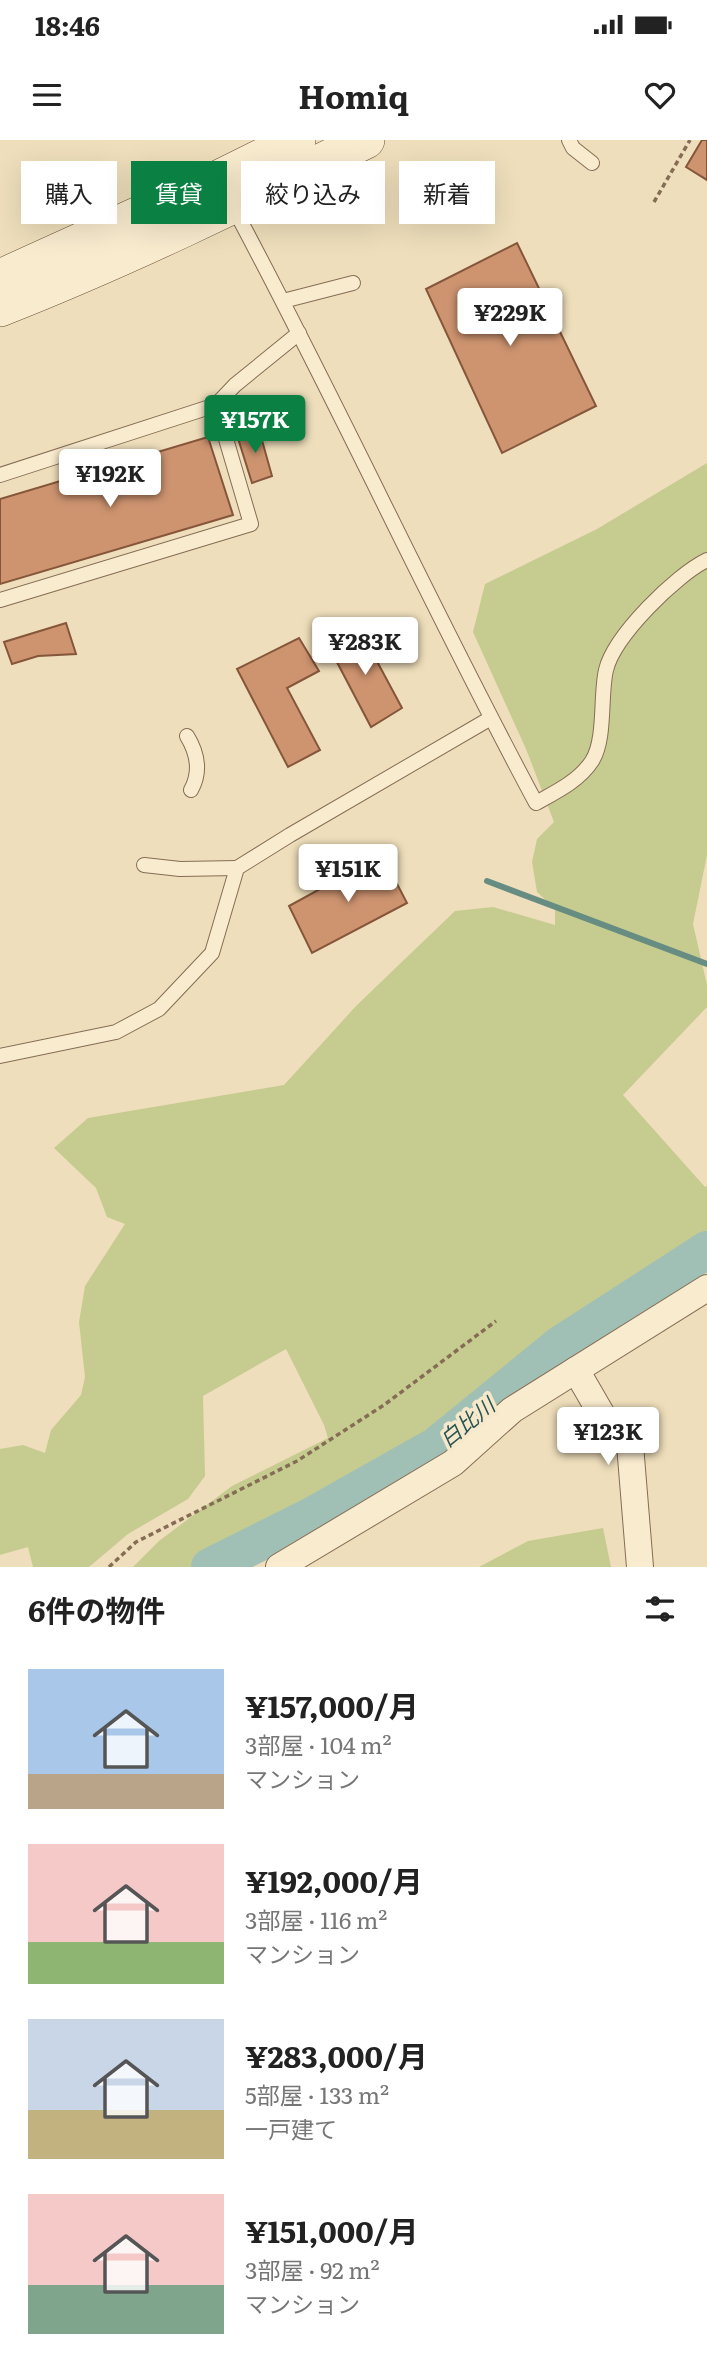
<!DOCTYPE html>
<html lang="ja">
<head>
<meta charset="utf-8">
<style>
  body { margin:0; font-family:Literata,"Noto Sans JP",serif; background:#f6f6f6; color:#222; height:100vh; display:flex; flex-direction:column; font-size:26px; white-space:nowrap }
  * { box-sizing:border-box; margin:0 }
  p { font-size:23px; color:#767676 }
  .icon { flex:none; width:38px; height:38px; fill:none; stroke:currentColor; stroke-width:2; stroke-linecap:round; stroke-linejoin:round }
  .map { position:relative; height:1427px; overflow:hidden }
  .details { display:flex; flex-direction:column; background:#fff; flex:1 }
  .details>* { flex:none }
  .hud { position:absolute; left:21px; top:21px; width:665px; height:63px; display:flex; gap:14px }
  .price { position:absolute; translate:-50% -60px; padding:0 16px; border-radius:7px; background:#fff; color:#222; font-size:23px; line-height:46px; filter:drop-shadow(0 2px 4px #0008) }
  .price::after { content:''; position:absolute; left:50%; top:42px; width:21px; height:16px; margin-left:-10px; background:inherit; clip-path:polygon(0 0,100% 0,50% 100%) }
  .price.selected { background:#0b8043; color:#fff }
  ul { padding:0; list-style:none }
  li { display:flex; align-items:center; gap:21px; height:175px; padding:0 28px }
  li span { display:grid; place-items:center; flex:none; width:196px; height:140px; border-radius:0px; color:#555 }
  li>.icon { margin-inline-start:auto }
  span .icon { width:84px; height:84px; fill:#fffc; stroke-width:1 }
  li b { font-size:30px }
  h2 { display:flex; justify-content:space-between; align-items:center; height:84px; padding:0 28px; font-size:30px }
  .tag { padding:0 24px; border-radius:0px; background:#fff; box-shadow:0 7px 28px #0002; font-size:24px; line-height:63px }
  .tag.selected { background:#0b8043; color:#fff }
  .status { display:flex; justify-content:space-between; align-items:center; height:49px; padding:0 35px; background:#fff; direction:ltr }
  .status svg { height:19px; fill:currentColor }
  header { display:flex; justify-content:space-between; align-items:center; height:91px; padding:0 28px; background:#fff; font-size:32px; font-weight:700 }
  .map>svg:first-child { display:block }
  .green { fill:#c6cc90 }
  .lines { fill:none; stroke-linecap:round; stroke-linejoin:round }
  .stream { stroke:#678c82; stroke-width:6 }
  .river { stroke:#a0bfb5; stroke-width:38 }
  .building { fill:#ce9470; stroke:#85563a; stroke-width:2 }
  .service-casing { stroke:#856d55; stroke-width:16 }
  .minor-casing { stroke:#856d55; stroke-width:28 }
  .secondary-casing { stroke:#674f38; stroke-width:38 }
  .path { stroke:#856d55; stroke-width:3.5; stroke-dasharray:5 3.5; stroke-linecap:butt }
  .service { stroke:#f9ebce; stroke-width:14 }
  .minor { stroke:#f9ebce; stroke-width:26 }
  .secondary { stroke:#f9ebce; stroke-width:37 }
  .labels { text-anchor:middle; dominant-baseline:central; stroke-width:7; stroke-linejoin:round; paint-order:stroke }
  .water-label { font-size:21px; font-style:italic; fill:#295451; stroke:#f6e8cb }
</style>
</head>
<body>
<div class="status"><b>18:46</b><svg viewBox="0 0 49 12"><path d="M0 12V9h3v3zM5 12V6h3v6zM10 12V3h3v9zM15 12V0h3v12zM26 1h20v11H26zM47 4h2v5h-2z"/></svg></div>
<header><svg class="icon" aria-label="menu" viewBox="0 0 24 24"><path d="M4 6h16M4 12h16M4 18h16"/></svg>Homiq<svg class="icon" aria-label="heart" viewBox="0 0 24 24"><path d="M12 20l-8-8c-3-5 5-10 8-4 3-6 11-1 8 4z"/></svg></header>
<div class="map">
<svg width="707" height="1427" viewBox="0 0 707 1427">
  <rect width="100%" height="100%" fill="#eedebb"/>
  <g class="green">
    <polygon points="707,323 707,715 693,784 707,845 707,867 623,955 705,1047 707,1046 707,1130 598,1195 420,1327 299,1394 232,1427 133,1427 159,1401 232,1346 328,1298 324,1285 286,1209 203,1256 205,1336 188,1359 128,1394 89,1427 33,1427 28,1407 0,1415 0,1309 23,1305 45,1313 51,1290 81,1255 85,1237 79,1182 85,1146 125,1084 107,1077 96,1048 54,1008 88,978 284,945 357,865 455,771 493,767 555,785 555,769 537,752 532,722 537,699 554,682 526,609 473,492 485,444 597,389"/>
    <polygon points="603,1388 611,1427 479,1427 528,1401"/>
  </g>
  <g class="lines">
    <polyline class="stream" points="487,741 707,824"/>
    <polyline class="river" points="210,1427 310,1377 436,1306 560,1205 707,1110"/>
  </g>
  <g class="building">
    <polygon points="702,0 707,0 707,40 686,27"/>
    <polygon points="517,103 596,266 502,313 426,149"/>
    <polygon points="258,286 272,336 252,343 237,295"/>
    <polygon points="208,297 233,375 0,444 0,359"/>
    <polygon points="66,483 76,514 38,516 12,524 4,502"/>
    <polygon points="358,486 402,568 371,587 328,505"/>
    <polygon points="299,498 319,531 287,548 320,610 288,627 237,529"/>
    <polygon points="382,715 407,763 312,813 289,766"/>
  </g>
  <g class="lines">
    <defs>
      <g id="service">
        <polyline points="569,0 573,8 592,23"/>
        <path d="M232 65C338 262 430 466 536 663 556 652 579 641 592 621 606 599 600 555 606 530 614 496 676 435 707 420"/>
        <polyline points="283,161 353,143"/>
        <polyline points="0,335 216,265 235,245 299,193"/>
        <polyline points="0,460 251,384 216,265"/>
        <path d="M187 596C198 614 201 632 191 650"/>
        <polyline points="144,725 180,729 237,728"/>
        <polyline points="0,916 116,892 159,869 212,813 237,728 290,695 491,578"/>
      </g>
      <g id="minor">
        <polyline points="576,1230 602,1275 630,1305 640,1427"/>
        <polyline points="279,1427 453,1323 512,1270 707,1148"/>
      </g>
      <g id="secondary">
        <polyline points="0,138 218,39 297,0"/>
        <path d="M0 168C125 119 245 60 366 0"/>
      </g>
    </defs>
    <use href="#service" class="service-casing"/>
    <use href="#minor" class="minor-casing"/>
    <use href="#secondary" class="secondary-casing"/>
    <g class="path">
      <polyline points="654,62 690,0"/>
      <polyline points="109,1427 136,1402 297,1321 384,1265 496,1181"/>
    </g>
    <use href="#service" class="service"/>
    <use href="#minor" class="minor"/>
    <use href="#secondary" class="secondary"/>
  </g>
  <g class="labels">
    <g class="water-label">
      <text transform="translate(466 1281) rotate(-39)">白比川</text>
    </g>
  </g>
</svg>
<b class="price" style="left:510px;top:208px">¥229K</b>
<b class="price selected" style="left:255px;top:315px">¥157K</b>
<b class="price" style="left:110px;top:369px">¥192K</b>
<b class="price" style="left:365px;top:537px">¥283K</b>
<b class="price" style="left:348px;top:764px">¥151K</b>
<b class="price" style="left:608px;top:1327px">¥123K</b>
<div class="hud">
<a class="tag">購入</a>
<a class="tag selected">賃貸</a>
<a class="tag">絞り込み</a>
<a class="tag">新着</a>
</div>
</div>
<section class="details">
<h2>6件の物件<svg class="icon" aria-label="filters" viewBox="0 0 24 24"><path d="M4 7h16M4 17h16"/><circle cx="9" cy="7" r="2"/><circle cx="15" cy="17" r="2"/></svg></h2>
<ul>
<li><span style="background:linear-gradient(#a9c7e8 75%,#b9a48a 0)"><svg class="icon" aria-label="home" viewBox="0 0 24 24"><path d="M3 11l9-7 9 7M6 9v11h12V9"/></svg></span><div><b>¥157,000/月</b><p>3部屋 · 104 m²</p><p>マンション</p></div></li>
<li><span style="background:linear-gradient(#f6c9c9 70%,#8fb573 0)"><svg class="icon" aria-label="home" viewBox="0 0 24 24"><path d="M3 11l9-7 9 7M6 9v11h12V9"/></svg></span><div><b>¥192,000/月</b><p>3部屋 · 116 m²</p><p>マンション</p></div></li>
<li><span style="background:linear-gradient(#c9d6e8 65%,#c2b280 0)"><svg class="icon" aria-label="home" viewBox="0 0 24 24"><path d="M3 11l9-7 9 7M6 9v11h12V9"/></svg></span><div><b>¥283,000/月</b><p>5部屋 · 133 m²</p><p>一戸建て</p></div></li>
<li><span style="background:linear-gradient(#f6c9c9 65%,#7fa58c 0)"><svg class="icon" aria-label="home" viewBox="0 0 24 24"><path d="M3 11l9-7 9 7M6 9v11h12V9"/></svg></span><div><b>¥151,000/月</b><p>3部屋 · 92 m²</p><p>マンション</p></div></li>
</ul>
</section>
</body>
</html>
